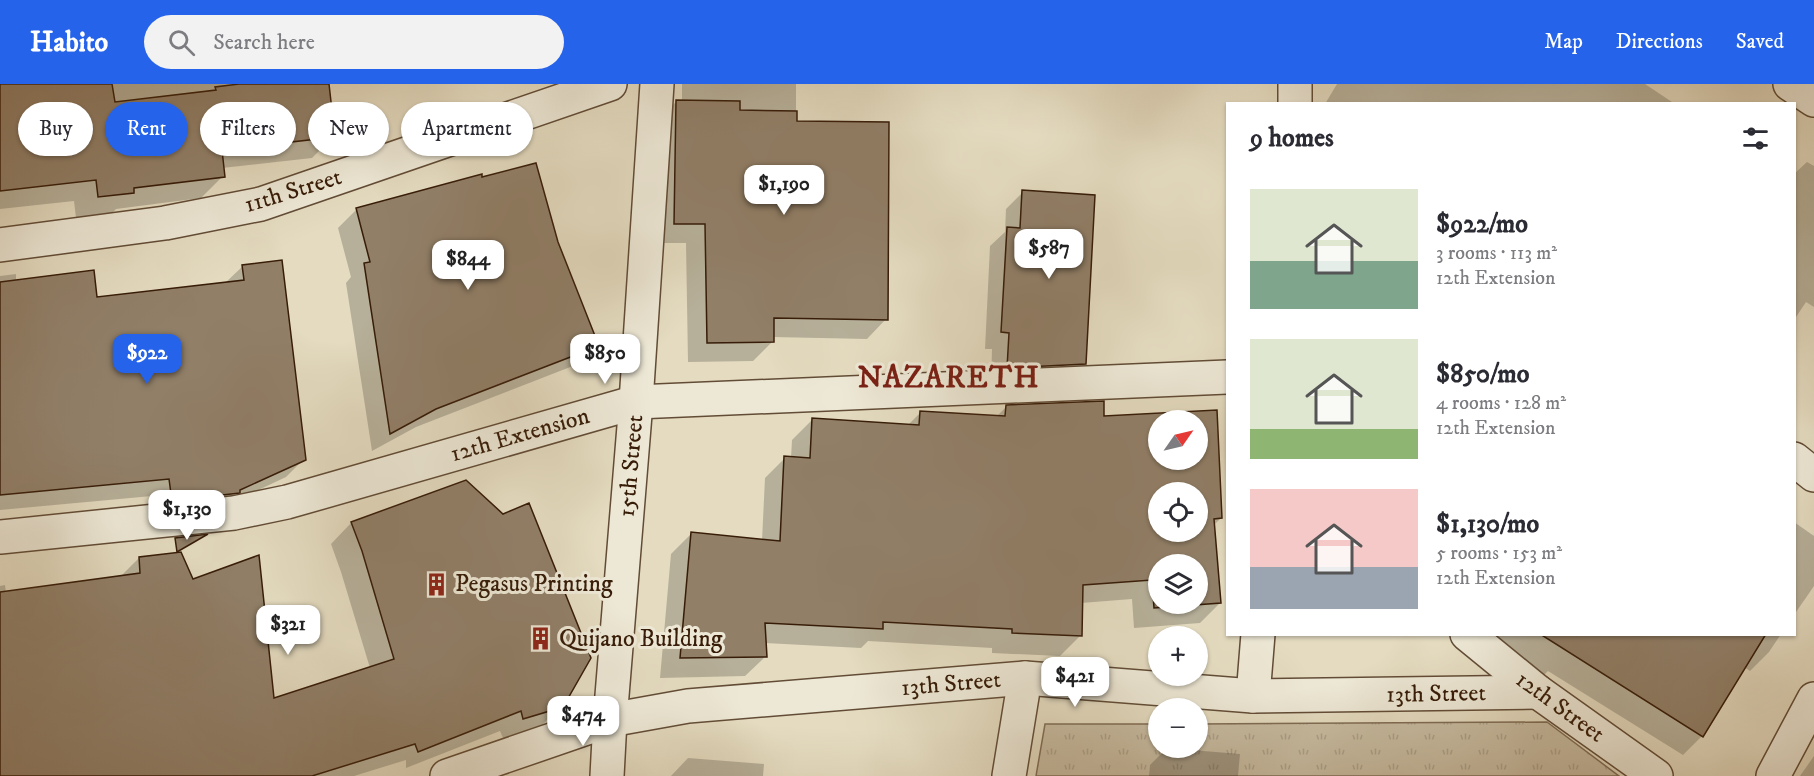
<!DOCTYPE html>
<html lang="en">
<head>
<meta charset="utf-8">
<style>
  body { margin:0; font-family:"IM FELL DW Pica",serif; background:#f2f2f3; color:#2b2b33; height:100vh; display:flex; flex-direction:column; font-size:22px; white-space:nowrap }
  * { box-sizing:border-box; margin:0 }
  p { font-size:20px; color:#7c7c81 }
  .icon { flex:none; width:33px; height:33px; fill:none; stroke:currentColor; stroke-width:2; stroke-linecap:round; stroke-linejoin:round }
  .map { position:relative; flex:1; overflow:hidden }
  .sheet { position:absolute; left:1226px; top:18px; width:570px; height:534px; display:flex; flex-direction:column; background:#fff; border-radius:0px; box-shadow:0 2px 4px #0004 }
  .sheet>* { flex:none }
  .hud { position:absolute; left:18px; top:18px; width:570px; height:54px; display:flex; gap:12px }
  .needle { width:39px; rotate:56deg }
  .controls { position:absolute; left:1148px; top:326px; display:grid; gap:12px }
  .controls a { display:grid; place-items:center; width:60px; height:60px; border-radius:50%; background:#fff; box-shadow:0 2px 4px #0004; font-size:30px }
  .price { position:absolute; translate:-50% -51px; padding:0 14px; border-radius:12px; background:#fff; color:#222; font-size:20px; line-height:39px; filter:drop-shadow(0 2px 3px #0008) }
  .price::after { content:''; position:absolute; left:50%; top:36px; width:18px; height:14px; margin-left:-9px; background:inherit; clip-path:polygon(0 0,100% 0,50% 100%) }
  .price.active { background:#2563eb; color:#fff }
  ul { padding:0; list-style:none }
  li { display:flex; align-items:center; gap:18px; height:150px; padding:0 24px }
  li span { display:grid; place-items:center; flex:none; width:168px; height:120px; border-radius:0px; color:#555 }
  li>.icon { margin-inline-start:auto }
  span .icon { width:72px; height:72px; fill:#fffc; stroke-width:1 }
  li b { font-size:26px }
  h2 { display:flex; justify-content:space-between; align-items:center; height:72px; padding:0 24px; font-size:26px }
  .chip { padding:0 21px; border-radius:27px; background:#fff; box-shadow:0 2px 4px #0004; font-size:21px; line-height:54px }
  .chip.active { background:#2563eb; color:#fff }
  header { display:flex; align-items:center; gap:36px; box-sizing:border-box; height:84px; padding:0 30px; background:#2563eb; color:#fff }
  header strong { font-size:28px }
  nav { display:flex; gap:33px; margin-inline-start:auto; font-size:21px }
  .search { width:420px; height:54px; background:#f2f2f3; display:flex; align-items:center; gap:15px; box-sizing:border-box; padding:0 21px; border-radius:33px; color:#7c7c81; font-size:22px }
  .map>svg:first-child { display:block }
  .park { fill:url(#park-tufts); stroke:#7f6c54; stroke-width:1.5 }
  .shadow { fill:#0003; fill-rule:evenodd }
  .building { fill:#917f68; stroke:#371c08; stroke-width:1.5; fill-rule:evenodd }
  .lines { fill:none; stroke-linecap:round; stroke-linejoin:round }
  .minor-casing { stroke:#624c36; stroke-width:36 }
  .minor { stroke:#ede8d6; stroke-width:33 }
  .labels { text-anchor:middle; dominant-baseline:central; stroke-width:6; stroke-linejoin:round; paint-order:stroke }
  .street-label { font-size:24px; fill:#371c08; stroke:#ede8d6 }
  .poi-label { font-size:24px; fill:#371c08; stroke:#ede8d6; text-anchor:start }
  .district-label { font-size:30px; font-weight:bold; letter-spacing:1.5px; fill:#7a1f14; stroke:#ede8d6 }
</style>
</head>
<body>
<header>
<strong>Habito</strong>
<div class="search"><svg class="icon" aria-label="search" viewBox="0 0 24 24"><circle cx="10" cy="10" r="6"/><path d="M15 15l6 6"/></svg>Search here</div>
<nav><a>Map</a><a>Directions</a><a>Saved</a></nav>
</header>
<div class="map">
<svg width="1814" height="692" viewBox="0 0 1814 692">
  <defs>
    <pattern id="park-tufts" width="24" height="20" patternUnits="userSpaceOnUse" patternTransform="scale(1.5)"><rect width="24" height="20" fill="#c7bba1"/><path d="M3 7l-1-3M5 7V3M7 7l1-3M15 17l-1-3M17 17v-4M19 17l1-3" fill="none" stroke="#aca089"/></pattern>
  </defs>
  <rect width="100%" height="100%" fill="#e4dbc0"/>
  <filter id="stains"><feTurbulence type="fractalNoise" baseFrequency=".00333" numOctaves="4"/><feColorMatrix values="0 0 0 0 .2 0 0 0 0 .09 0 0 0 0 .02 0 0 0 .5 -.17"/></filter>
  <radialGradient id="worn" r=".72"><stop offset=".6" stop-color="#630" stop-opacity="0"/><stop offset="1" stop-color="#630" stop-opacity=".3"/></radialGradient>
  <polygon class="park" points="1547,638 1619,692 1036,692 1045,640 1158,640 1158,663 1197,663 1197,640"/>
  <g class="shadow">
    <polygon points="0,0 328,0 334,52 312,74 222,84 223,92 201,114 116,125 111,130 76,134 74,117 0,125"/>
    <polygon points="682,0 796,0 796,39 886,235 867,255 773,253 773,257 753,277 688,278 686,159 655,159 657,37 677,17 682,17"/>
    <polygon points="1337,0 1645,0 1675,20 1325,20"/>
    <polygon points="1807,78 1814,82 1814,223 1806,218 1794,236 1794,90"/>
    <polygon points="1023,108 1085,280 1068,297 991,300 992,265 985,265 990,162 1005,148 1006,125"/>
    <polygon points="356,126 556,158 597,262 578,280 416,343 372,367 346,199 351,193 338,144"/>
    <polygon points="243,182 304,375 286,393 226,421 154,434 152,412 0,426 0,192 16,190 16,197 96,214 225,199"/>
    <path d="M1006 323 1102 333 1215 328 1221 434 1213 442 1220 519 1200 539 1134 544 1132 515 1081 519 1080 552 1060 572 992 569V564L868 557 861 564 765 559 766 572 745 592 660 594 671 470 691 450 762 457 765 394 785 374H791L792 356 812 336 908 341 920 329 996 333ZM1158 336H1197V375H1158ZM1158 408H1197V447H1158ZM1158 480H1197V519H1158Z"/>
    <polygon points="466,398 561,622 540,643 503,654 500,647 406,684 406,676 354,692 0,692 0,502 5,501 6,509 120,493 139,474 192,497 272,616 370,584 341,488 331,460 351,439"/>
    <polygon points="1794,438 1814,452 1814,502 1794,531"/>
    <polygon points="1486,550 1781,550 1769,568 1750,587 1744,583 1702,652 1683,671 1548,587 1540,595"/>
    <polygon points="1167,664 1240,670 1238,692 1149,692 1150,681"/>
    <polygon points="1814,672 1814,692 1800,692"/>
    <polygon points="688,674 764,680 763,692 671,692"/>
  </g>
  <g class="building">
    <polygon points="0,0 112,0 115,18 216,6 215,3 239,0 329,0 335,53 222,66 225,93 134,104 134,109 98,113 96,96 0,107"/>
    <polygon points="676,16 740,17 740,26 797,27 797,37 889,38 888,236 774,234 774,258 707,259 705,140 674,140"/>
    <polygon points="536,79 558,158 599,262 436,325 390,350 364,179 370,178 356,124 482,90 482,93"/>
    <polygon points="1022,106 1095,111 1086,280 1007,284 1009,249 1001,248 1007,143 1020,144"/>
    <polygon points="282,176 306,376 240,406 240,409 231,410 172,417 169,395 0,411 0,198 94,186 97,213 244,196 242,181"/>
    <path d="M1104 317V332L1217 326 1222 434 1214 435 1221 519 1154 524 1152 496 1083 501 1082 552 1012 549V545L883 538V545L765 539 767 573 680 574 691 448 780 457 784 372 810 374 812 334 919 341 920 327 1005 332 1006 321ZM1158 336H1197V375H1158ZM1158 408H1197V447H1158ZM1158 480H1197V519H1158Z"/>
    <polygon points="466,396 503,430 529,419 591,574 563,623 523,635 521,627 418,668 415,660 312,692 0,692 0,508 140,489 139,473 181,468 193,495 259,471 274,614 394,575 362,467 351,438"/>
    <polygon points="208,450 177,468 175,454"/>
    <polygon points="1540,550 1766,550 1703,653"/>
  </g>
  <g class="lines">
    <defs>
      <g id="minor">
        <polyline points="1790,0 1814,16"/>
        <polyline points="1295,20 1295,0"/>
        <polyline points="0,161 165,139 261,120 610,0"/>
        <polyline points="1794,375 1814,391"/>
        <polyline points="0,453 234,429 287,418 636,318 1227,293"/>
        <polyline points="1467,550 1538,608 1656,692"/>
        <polyline points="1253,612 1258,550"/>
        <polyline points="447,692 610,636 688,622 1025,594 1253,612 1538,608"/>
        <polyline points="607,692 610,636 636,318 657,0"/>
        <polyline points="1009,692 1025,594"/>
        <polyline points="1773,692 1814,615"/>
      </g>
    </defs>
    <use href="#minor" class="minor-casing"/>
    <use href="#minor" class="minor"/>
  </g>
  <defs>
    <symbol id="building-bare" viewBox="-9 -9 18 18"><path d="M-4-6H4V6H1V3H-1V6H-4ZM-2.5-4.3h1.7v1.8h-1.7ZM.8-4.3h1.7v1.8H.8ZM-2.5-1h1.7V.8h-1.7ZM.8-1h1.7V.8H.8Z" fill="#8f2418" stroke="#ede8d6" stroke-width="2.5" paint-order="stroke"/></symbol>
  </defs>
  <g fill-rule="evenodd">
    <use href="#building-bare" x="420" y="484" width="33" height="33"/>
    <use href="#building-bare" x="524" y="538" width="33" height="33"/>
  </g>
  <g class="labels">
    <g class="street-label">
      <text transform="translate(293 107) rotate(-17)">11th Street</text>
      <text transform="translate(520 351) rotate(-16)">12th Extension</text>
      <text transform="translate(631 382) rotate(-85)">15th Street</text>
      <text transform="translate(951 600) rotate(-5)">13th Street</text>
      <text transform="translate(1436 610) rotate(-1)">13th Street</text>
      <text transform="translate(1560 623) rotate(36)">12th Street</text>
    </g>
    <g class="poi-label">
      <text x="455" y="500">Pegasus Printing</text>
      <text x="559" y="555">Quijano Building</text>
    </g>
    <g class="district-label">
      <text x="949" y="294">NAZARETH</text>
    </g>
  </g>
  <rect width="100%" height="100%" filter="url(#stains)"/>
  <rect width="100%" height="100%" fill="url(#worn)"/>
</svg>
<div class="controls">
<a><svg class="needle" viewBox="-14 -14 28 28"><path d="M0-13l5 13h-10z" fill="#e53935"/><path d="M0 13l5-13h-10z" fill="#7c7c81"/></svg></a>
<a><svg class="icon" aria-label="locate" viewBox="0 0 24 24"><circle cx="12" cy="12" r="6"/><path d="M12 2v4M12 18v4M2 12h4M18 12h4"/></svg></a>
<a><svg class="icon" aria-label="layers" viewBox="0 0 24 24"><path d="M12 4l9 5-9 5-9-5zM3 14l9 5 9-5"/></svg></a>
<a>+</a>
<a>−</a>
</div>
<b class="price" style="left:784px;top:132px">$1,190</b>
<b class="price" style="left:1049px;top:196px">$587</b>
<b class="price" style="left:468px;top:207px">$844</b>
<b class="price active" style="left:147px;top:301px">$922</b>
<b class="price" style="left:605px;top:301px">$850</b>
<b class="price" style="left:187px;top:457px">$1,130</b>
<b class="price" style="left:288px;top:572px">$321</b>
<b class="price" style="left:1075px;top:624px">$421</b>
<b class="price" style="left:583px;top:663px">$474</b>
<div class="hud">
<a class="chip">Buy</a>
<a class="chip active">Rent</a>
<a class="chip">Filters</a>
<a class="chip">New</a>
<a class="chip">Apartment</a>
</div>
<section class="sheet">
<h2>9 homes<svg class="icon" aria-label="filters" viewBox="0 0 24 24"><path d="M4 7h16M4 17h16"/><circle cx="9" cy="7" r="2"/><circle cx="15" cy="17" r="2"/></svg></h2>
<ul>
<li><span style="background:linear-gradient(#dfe7d0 60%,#7fa58c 0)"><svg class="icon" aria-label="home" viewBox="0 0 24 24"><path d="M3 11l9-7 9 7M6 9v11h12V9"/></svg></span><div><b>$922/mo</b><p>3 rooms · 113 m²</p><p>12th Extension</p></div></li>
<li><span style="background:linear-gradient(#dfe7d0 75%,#8fb573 0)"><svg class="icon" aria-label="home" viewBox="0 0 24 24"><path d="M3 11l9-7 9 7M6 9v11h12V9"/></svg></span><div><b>$850/mo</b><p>4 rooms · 128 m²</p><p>12th Extension</p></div></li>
<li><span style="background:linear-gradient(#f6c9c9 65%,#9aa5b1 0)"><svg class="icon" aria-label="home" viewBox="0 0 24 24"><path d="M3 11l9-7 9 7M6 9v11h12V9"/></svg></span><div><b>$1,130/mo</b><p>5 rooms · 153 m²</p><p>12th Extension</p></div></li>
</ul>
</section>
</div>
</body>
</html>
